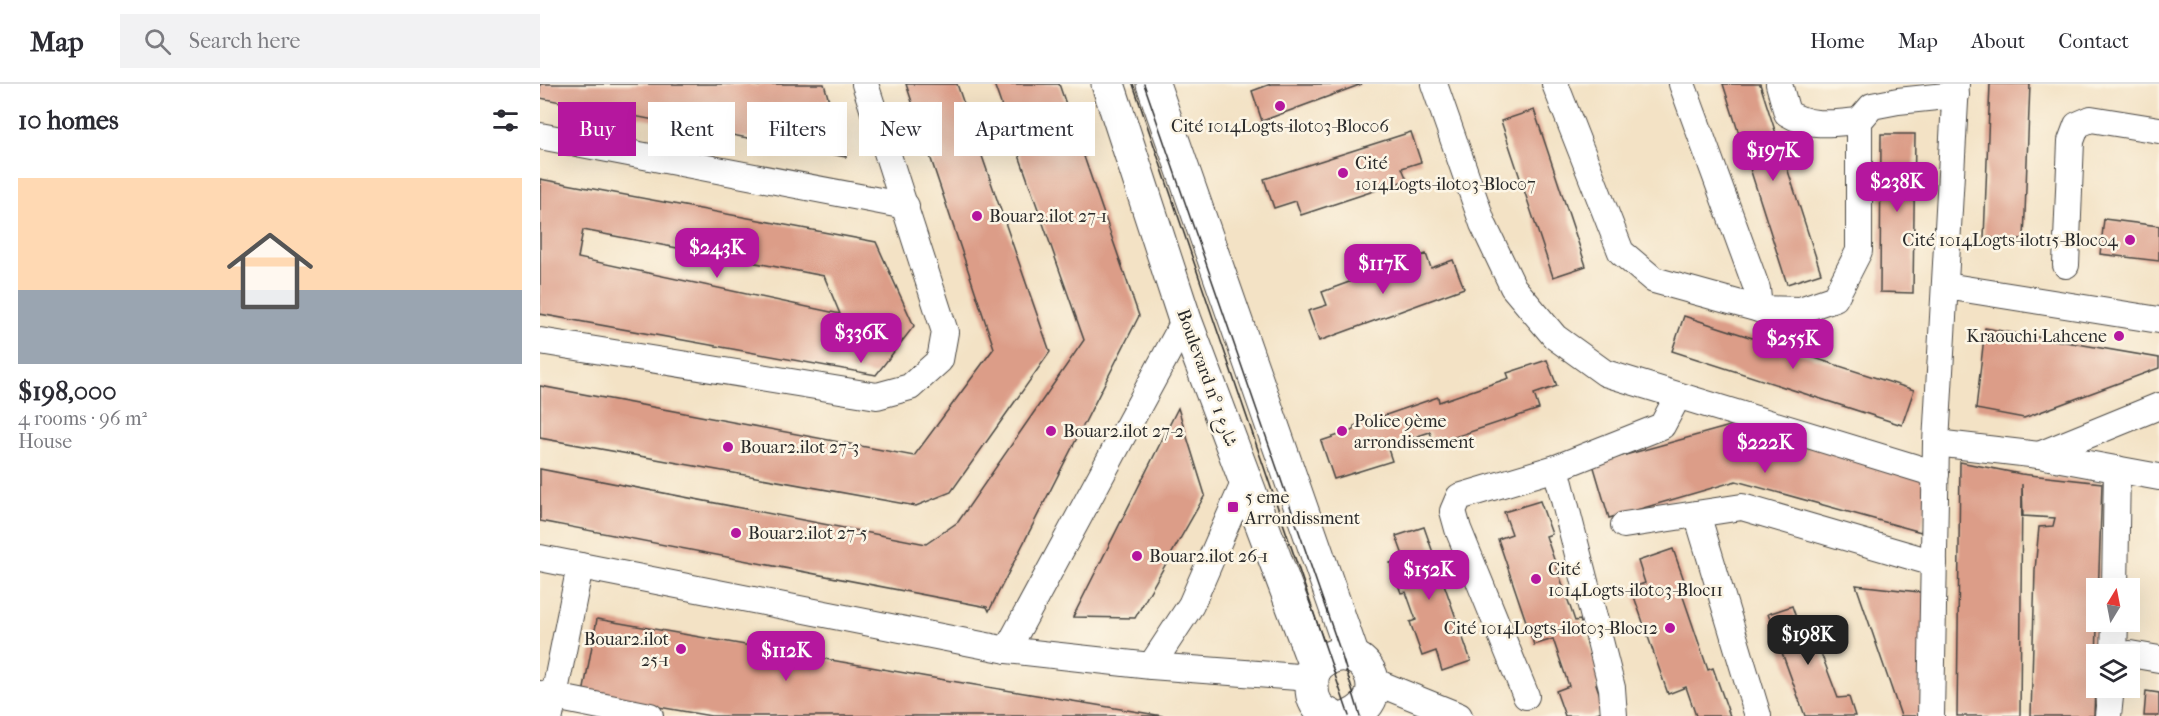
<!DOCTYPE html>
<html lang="en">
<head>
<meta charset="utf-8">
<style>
  body { margin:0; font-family:"IM FELL French Canon",Amiri,serif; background:#f2f2f3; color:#2b2b33; height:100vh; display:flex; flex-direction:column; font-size:22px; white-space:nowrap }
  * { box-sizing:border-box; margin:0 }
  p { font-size:20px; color:#7c7c81 }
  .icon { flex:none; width:33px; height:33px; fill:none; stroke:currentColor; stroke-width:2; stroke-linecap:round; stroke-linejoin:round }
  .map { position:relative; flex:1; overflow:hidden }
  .drawer { display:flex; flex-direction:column; background:#fff; width:540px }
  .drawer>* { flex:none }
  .banner { position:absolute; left:18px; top:18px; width:570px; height:54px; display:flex; gap:12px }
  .needle { width:39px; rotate:10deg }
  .fabs { position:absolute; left:1546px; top:494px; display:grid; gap:12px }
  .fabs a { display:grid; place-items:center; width:54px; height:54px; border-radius:0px; background:#fff; box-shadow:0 6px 24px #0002; font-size:30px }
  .price { position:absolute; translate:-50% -51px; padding:0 14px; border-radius:12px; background:#b5179e; color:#fff; font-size:20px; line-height:39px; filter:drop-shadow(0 2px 3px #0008) }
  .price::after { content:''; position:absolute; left:50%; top:36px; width:18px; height:14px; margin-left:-9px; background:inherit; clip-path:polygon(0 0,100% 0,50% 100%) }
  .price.current { background:#222; color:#fff }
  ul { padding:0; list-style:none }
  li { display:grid; align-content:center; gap:12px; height:318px; padding:0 18px }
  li+li { border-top:2px solid #e1e1e2 }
  li span { display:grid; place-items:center; height:186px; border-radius:0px; color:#555 }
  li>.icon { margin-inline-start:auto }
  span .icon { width:108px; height:108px; fill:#fffc; stroke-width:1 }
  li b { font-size:26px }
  h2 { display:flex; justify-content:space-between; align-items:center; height:72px; padding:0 18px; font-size:26px }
  .pill { padding:0 21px; border-radius:0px; background:#fff; box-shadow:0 6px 24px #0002; font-size:21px; line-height:54px }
  .pill.current { background:#b5179e; color:#fff }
  header { display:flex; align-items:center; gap:36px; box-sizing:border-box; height:84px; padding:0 30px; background:#fff; border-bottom:2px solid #e1e1e2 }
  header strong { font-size:28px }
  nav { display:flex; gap:33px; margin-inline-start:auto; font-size:21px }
  .search { width:420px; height:54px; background:#f2f2f3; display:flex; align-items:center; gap:15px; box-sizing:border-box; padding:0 21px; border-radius:0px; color:#7c7c81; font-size:22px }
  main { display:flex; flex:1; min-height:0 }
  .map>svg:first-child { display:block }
  .building { fill:#dc9d88; fill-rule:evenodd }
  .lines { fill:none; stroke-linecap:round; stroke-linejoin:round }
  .minor-casing { stroke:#494642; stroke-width:28 }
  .major-casing { stroke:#494642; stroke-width:35 }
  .minor { stroke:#fff; stroke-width:26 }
  .major { stroke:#fff; stroke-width:33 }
  .tram { stroke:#2b2b2b; stroke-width:1.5 }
  .poi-dot { fill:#b5179e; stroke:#fcf5e5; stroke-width:2 }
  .labels { text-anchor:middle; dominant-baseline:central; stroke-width:5; stroke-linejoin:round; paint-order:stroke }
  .poi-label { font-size:18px; fill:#2b2b2b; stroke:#fcf5e5; text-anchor:start }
  .street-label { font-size:18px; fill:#2b2b2b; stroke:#fcf5e5 }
</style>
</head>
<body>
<header>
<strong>Map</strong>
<div class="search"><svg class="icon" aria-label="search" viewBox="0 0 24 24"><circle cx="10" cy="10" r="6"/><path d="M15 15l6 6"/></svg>Search here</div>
<nav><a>Home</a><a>Map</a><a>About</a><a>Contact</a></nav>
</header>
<main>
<section class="drawer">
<h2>10 homes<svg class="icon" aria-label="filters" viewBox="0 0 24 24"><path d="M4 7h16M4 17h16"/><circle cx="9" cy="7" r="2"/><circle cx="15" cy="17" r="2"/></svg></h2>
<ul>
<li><span style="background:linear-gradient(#ffd9b3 60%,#9aa5b1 0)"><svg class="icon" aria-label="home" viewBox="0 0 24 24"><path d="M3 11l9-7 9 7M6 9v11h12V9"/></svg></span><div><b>$198,000</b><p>4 rooms · 96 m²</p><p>House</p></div></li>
</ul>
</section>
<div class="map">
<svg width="1619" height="632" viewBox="0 0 1619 632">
  <rect width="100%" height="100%" fill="#fcf5e5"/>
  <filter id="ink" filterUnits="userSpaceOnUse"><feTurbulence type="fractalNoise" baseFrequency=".0167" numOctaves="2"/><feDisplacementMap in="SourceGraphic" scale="12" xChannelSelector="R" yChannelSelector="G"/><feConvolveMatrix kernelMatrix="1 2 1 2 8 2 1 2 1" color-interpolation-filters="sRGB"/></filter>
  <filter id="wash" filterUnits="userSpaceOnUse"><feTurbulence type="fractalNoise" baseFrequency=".008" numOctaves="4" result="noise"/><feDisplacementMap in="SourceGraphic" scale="24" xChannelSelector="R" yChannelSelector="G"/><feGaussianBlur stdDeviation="1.35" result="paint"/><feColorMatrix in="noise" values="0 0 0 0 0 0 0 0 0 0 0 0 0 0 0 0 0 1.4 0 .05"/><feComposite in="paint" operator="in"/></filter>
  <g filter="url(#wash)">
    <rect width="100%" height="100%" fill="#f3e2c5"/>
    <g id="blocks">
      <g class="building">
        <polygon points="0,0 208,0 219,2 218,0 284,0 306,73 0,14"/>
        <polygon points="366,0 417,0 510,268 411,408 376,422 0,354 0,302 374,372 454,264"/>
        <polygon points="454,0 519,0 599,232 449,527 447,523 0,437 0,385 386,460 418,438 544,256"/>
        <polygon points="731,0 822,0 722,37 712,7"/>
        <polygon points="1183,0 1220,0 1281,189 1247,200"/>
        <polygon points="1450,0 1490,0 1484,155 1444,154"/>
        <polygon points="994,26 1046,182 1013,193 961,37"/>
        <polygon points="871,48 881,78 862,84 867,96 761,131 756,117 734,124 724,95"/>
        <polygon points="1341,50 1375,50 1373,209 1340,208"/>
        <path d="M0 95 336 158 374 242 336 291 0 230ZM43 146 284 192 300 230 38 174Z"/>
        <polygon points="1564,135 1619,142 1619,177 1560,170"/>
        <polygon points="886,170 891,184 913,176 924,204 779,257 768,227 787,221 782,208"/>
        <polygon points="1144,232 1374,306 1362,341 1132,267"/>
        <polygon points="1445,244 1619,274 1619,284 1484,334 1436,325"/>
        <polygon points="1007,276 1017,302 994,310 999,325 894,360 890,348 847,362 852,377 794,395 781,357 814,346 814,342 898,313 899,318 969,294 967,289"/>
        <polygon points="638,324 665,411 595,534 533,533"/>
        <polygon points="1208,337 1392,393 1381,448 1196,397 1069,434 1053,380"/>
        <polygon points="1420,378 1481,390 1562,399 1554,632 1491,632 1495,486 1499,443 1513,442 1515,434 1483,432 1482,400 1480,632 1417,632"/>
        <polygon points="1000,417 1012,450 1006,452 1035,537 1040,536 1062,598 1056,600 1065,626 1049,632 1025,632 1016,607 1029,602 1013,555 994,561 958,455 972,450 964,428"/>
        <polygon points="884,443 931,577 902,587 896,567 882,572 870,538 876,536 866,508 861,509 850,479 864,474 856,452"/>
        <polygon points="1133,465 1145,499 1139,501 1168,586 1173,584 1190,632 1156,632 1146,603 1128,610 1091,504 1105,499 1098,477"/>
        <polygon points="1316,501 1388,509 1380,632 1361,632"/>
        <polygon points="1252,522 1260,545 1279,539 1287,561 1279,564 1298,614 1309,613 1315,632 1265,632 1228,530"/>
        <polygon points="57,535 405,596 623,632 171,632 43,610"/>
        <polygon points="1606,607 1619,609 1619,632 1604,632"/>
      </g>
    </g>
  </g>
  <g filter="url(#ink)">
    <use href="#blocks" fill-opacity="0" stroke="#494642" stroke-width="1.5"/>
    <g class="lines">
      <defs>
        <g id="minor">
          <polyline points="894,0 943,140 973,203 1015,253 1065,289 1396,390"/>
          <polyline points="1015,0 1081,168 1114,196 1219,225 1217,205 1142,0"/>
          <path d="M1239 0 1247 29C1272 44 1291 39 1319 37"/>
          <polyline points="0,52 366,122"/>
          <polyline points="1526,181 1531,57 1537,41 1551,35 1619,46"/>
          <polyline points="1406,202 1619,236"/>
          <polyline points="1219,225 1260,226 1295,214 1319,167 1319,37 1332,22 1358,17 1416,11"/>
          <polyline points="0,257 337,312 370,303 400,276 405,248 325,0"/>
          <polyline points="1396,359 1499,371 1619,393"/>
          <polyline points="1499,371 1619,322"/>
          <polyline points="1016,384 1072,604 1074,632"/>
          <polyline points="1157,430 1218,632"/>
          <polyline points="1084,441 1202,423 1394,479"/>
          <polyline points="0,474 467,566 611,582 771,594"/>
          <polyline points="1575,504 1577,385"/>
          <polyline points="467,566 645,236"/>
          <polyline points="1574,570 1575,537"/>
          <polyline points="1590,570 1619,575"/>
          <polyline points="611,582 651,521 705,397"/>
          <polyline points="833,597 919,632"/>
          <polyline points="0,610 110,632"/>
          <polyline points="986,612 918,445 913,427 919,413 1016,384 1122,342 1138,312"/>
          <polyline points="10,632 40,482"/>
          <polyline points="1391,632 1396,359 1416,0"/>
          <polyline points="1568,632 1571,603"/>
        </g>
        <g id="major">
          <polyline points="568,0 645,236 776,584"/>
          <polyline points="613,0 813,573"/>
          <path d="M791 632C778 626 772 617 772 603 771 591 774 582 785 576 822 553 857 611 811 632"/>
        </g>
      </defs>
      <use href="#minor" class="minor-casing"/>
      <use href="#major" class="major-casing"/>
      <use href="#minor" class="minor"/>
      <use href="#major" class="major"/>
      <g class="tram">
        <polyline points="593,0 809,632"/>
        <polyline points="604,0 801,569 820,632"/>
      </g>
    </g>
  </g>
  <g class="poi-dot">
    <circle cx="740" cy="22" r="6"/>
    <circle cx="803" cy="89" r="6"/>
    <circle cx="437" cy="132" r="6"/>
    <circle cx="1590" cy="156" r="6"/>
    <circle cx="1579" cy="252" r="6"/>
    <circle cx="511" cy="347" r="6"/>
    <circle cx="802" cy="347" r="6"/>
    <circle cx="188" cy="363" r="6"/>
    <rect x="687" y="417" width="12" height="12" rx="3"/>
    <circle cx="196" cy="449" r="6"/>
    <circle cx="597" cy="472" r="6"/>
    <circle cx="996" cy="495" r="6"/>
    <circle cx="1130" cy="544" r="6"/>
    <circle cx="141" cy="565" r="6"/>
  </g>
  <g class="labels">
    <g class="poi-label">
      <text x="740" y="42" text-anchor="middle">Cité 1014Logts-ilot03-Bloc06</text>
      <text x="815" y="79">Cité<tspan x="815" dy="21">1014Logts-ilot03-Bloc07</tspan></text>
      <text x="449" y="132">Bouar2.ilot 27-1</text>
      <text x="1578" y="156" text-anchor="end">Cité 1014Logts-ilot15-Bloc04</text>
      <text x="1567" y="252" text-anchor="end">Kraouchi Lahcene</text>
      <text x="814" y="337">Police 9ème<tspan x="814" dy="21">arrondissement</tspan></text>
      <text x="523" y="347">Bouar2.ilot 27-2</text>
      <text x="200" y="363">Bouar2.ilot 27-3</text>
      <text x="705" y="413">5 eme<tspan x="705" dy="21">Arrondissment</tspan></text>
      <text x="208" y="449">Bouar2.ilot 27-5</text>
      <text x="609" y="472">Bouar2.ilot 26-1</text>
      <text x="1008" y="485">Cité<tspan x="1008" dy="21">1014Logts-ilot03-Bloc11</tspan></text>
      <text x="1118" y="544" text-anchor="end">Cité 1014Logts-ilot03-Bloc12</text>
      <text x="129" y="555" text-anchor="end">Bouar2.ilot<tspan x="129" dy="21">25-1</tspan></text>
    </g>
    <g class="street-label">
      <text transform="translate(667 294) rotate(70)">Boulevard n° شارع 1</text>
    </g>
  </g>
</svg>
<div class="fabs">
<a><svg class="needle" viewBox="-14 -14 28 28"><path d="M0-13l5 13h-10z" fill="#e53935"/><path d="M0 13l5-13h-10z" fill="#7c7c81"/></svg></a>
<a><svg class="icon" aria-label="layers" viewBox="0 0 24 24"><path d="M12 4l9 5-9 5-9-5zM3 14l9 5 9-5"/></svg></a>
</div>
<b class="price" style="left:1233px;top:98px">$197K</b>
<b class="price" style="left:1357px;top:129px">$238K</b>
<b class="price" style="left:177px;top:195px">$243K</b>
<b class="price" style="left:843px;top:211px">$117K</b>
<b class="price" style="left:321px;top:280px">$336K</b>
<b class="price" style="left:1253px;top:286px">$255K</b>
<b class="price" style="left:1225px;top:390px">$222K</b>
<b class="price" style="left:889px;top:517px">$152K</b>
<b class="price current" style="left:1268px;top:582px">$198K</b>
<b class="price" style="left:246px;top:598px">$112K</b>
<div class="banner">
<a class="pill current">Buy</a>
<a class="pill">Rent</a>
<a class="pill">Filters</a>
<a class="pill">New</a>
<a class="pill">Apartment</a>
</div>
</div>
</main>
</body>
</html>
